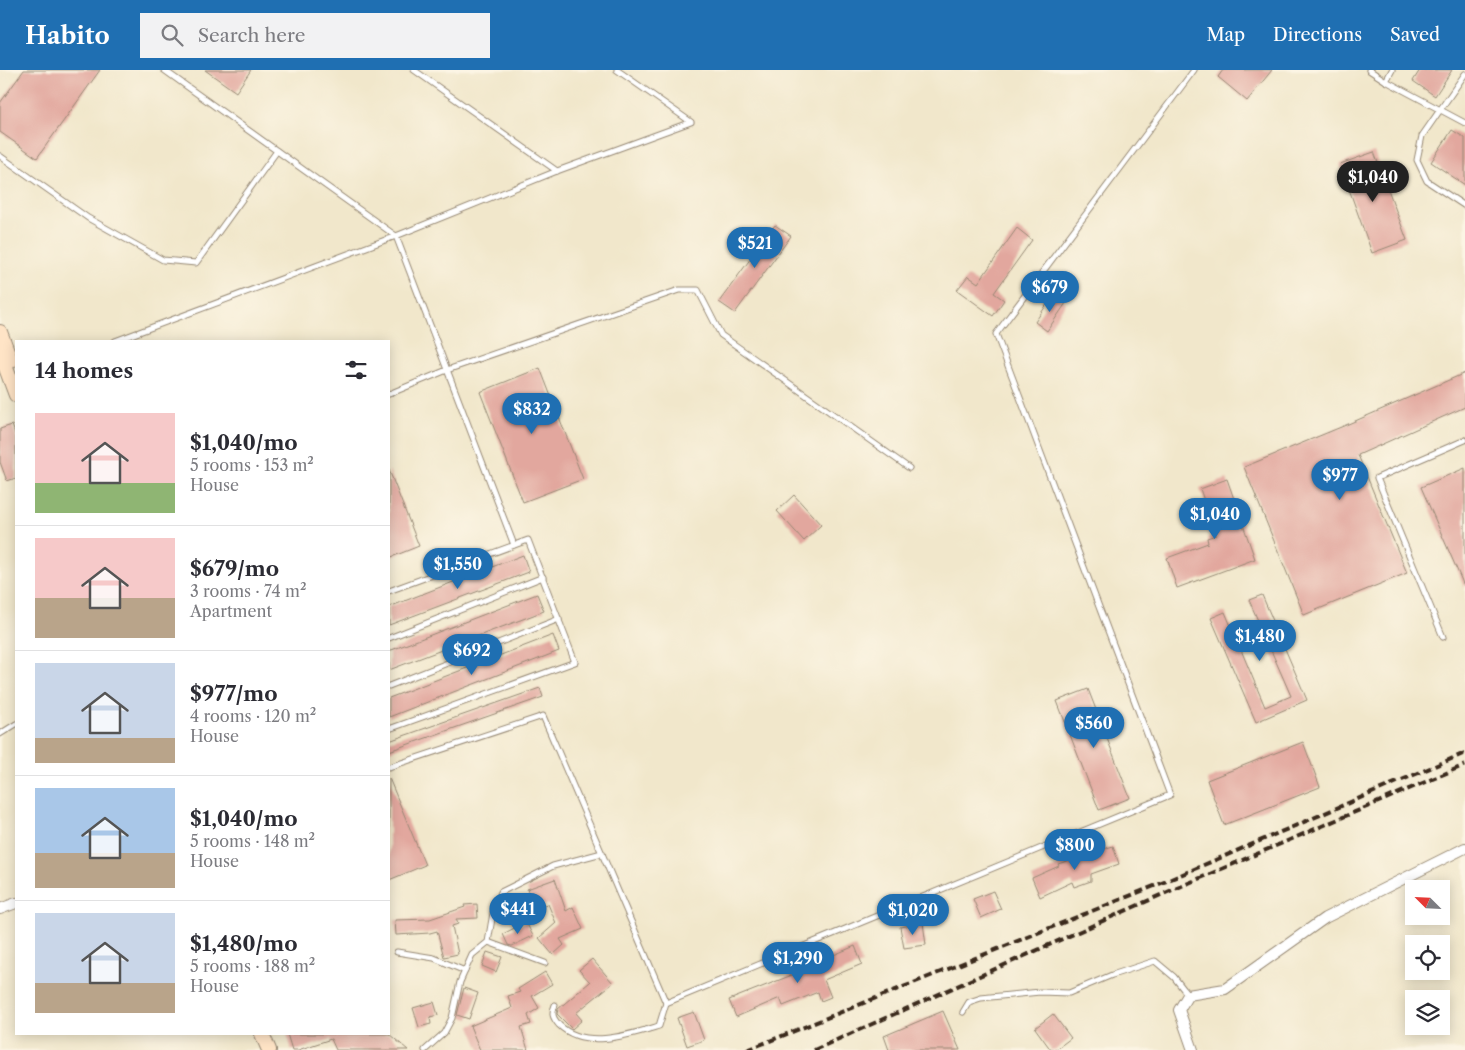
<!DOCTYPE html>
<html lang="en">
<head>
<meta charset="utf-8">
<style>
  body { margin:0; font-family:"Libre Caslon Text",serif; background:#f2f2f3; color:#2b2b33; height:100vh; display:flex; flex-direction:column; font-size:19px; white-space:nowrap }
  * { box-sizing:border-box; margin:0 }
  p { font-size:16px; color:#7c7c81 }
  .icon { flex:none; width:28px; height:28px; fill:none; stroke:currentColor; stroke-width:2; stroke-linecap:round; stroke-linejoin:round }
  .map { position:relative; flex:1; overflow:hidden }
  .details { position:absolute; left:15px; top:270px; width:375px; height:695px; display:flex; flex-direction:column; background:#fff; border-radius:0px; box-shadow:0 2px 12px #0003 }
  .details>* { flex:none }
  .needle { width:32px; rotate:294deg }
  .fabs { position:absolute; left:1405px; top:810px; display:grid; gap:10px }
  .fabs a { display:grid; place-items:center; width:45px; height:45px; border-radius:0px; background:#fff; box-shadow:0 2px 12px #0003; font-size:25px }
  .price { position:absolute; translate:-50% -42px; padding:0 11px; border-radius:18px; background:#1f6fb2; color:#fff; font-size:16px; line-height:32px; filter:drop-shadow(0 1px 2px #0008) }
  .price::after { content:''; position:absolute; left:50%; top:30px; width:15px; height:11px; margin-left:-8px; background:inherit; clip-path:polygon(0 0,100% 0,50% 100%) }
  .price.on { background:#222; color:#fff }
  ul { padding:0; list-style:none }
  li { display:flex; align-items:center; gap:15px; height:125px; padding:0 20px }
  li+li { border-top:1px solid #e1e1e2 }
  li span { display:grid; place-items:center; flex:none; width:140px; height:100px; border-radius:0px; color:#555 }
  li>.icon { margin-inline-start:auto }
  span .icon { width:60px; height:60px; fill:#fffc; stroke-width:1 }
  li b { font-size:21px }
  h2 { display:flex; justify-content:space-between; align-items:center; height:60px; padding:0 20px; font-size:21px }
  header { display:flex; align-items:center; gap:30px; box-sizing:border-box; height:70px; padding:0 25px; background:#1f6fb2; color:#fff }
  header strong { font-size:24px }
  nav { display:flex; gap:28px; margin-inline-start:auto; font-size:18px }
  .search { width:350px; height:45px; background:#f2f2f3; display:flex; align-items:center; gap:12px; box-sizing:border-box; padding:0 18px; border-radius:0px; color:#7c7c81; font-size:19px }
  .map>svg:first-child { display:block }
  .building { fill:#e2a79e }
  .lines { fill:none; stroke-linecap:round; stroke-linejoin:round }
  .lane-casing { stroke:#968874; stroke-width:7 }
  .street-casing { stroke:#968874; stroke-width:12 }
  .secondary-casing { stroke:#968874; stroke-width:16 }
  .lane { stroke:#fff; stroke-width:5 }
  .street { stroke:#fff; stroke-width:10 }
  .secondary { stroke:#ffe4c6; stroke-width:14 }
  .rail { stroke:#3b2a1e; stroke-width:4; stroke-dasharray:8 4; stroke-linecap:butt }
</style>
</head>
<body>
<header>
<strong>Habito</strong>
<div class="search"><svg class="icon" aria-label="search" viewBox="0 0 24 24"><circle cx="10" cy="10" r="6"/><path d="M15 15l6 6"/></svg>Search here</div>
<nav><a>Map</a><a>Directions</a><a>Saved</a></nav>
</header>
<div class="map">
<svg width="1465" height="980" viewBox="0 0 1465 980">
  <rect width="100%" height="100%" fill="#fcf5e5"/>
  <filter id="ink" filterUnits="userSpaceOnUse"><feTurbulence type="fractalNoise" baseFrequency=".02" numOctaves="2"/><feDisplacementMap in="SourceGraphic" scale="10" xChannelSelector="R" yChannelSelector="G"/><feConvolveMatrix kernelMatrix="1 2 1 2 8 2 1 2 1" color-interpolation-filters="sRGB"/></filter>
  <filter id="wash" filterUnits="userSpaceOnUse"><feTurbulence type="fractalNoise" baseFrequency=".0096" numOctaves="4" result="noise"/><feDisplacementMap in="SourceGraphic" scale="20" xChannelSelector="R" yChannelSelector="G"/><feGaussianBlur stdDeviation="1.12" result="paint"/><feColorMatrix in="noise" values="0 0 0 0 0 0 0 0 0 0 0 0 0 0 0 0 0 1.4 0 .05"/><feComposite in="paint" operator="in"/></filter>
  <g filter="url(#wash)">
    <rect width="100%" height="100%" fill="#f1e7cb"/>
    <g id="blocks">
      <g class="building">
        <polygon points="24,0 100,0 37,88 0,62 0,33"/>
        <polygon points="205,0 251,0 236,22"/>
        <polygon points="1223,0 1272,0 1247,31 1218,7"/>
        <polygon points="1420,0 1452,0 1435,26 1413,11"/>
        <polygon points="1452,60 1465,68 1465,115 1431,92"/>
        <polygon points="1374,82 1407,170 1372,183 1340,94"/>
        <polygon points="775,155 791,166 735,243 719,232"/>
        <polygon points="1017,158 1032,170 994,223 1004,230 993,246 957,220 968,206 978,213"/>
        <polygon points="1054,224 1066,233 1047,261 1035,252"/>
        <polygon points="540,298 583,409 523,432 480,322"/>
        <polygon points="1465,303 1465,337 1358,385 1407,503 1304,545 1244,397 1346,355"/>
        <polygon points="12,355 16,366 16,408 7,411 0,392 0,359"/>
        <polygon points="1465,398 1465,518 1421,417"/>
        <polygon points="389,400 419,476 389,488"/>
        <polygon points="1227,409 1255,489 1177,518 1167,488 1208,473 1207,468 1216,465 1200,419"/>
        <polygon points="794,425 821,455 804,471 777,441"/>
        <polygon points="523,485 529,502 389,555 389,537"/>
        <polygon points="537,524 544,541 389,600 389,581"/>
        <polygon points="1262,525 1307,630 1256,652 1211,548 1225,542 1265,637 1291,626 1249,530"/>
        <polygon points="553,565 559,581 389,647 389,628"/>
        <polygon points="540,618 543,627 389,681 389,671"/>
        <polygon points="1088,619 1130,728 1099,740 1057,631"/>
        <polygon points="1303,672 1320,717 1224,755 1207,710"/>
        <polygon points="389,708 425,795 389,810"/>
        <polygon points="1113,776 1119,794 1091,804 1091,811 1074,817 1072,812 1040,827 1032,808 1059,796 1058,794"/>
        <polygon points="555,809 566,841 573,837 583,859 560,869 564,875 553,885 539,868 556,853 548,834 534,839 527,819"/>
        <polygon points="993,821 1001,839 981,848 973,829"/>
        <polygon points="477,834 478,848 456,849 458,854 452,856 458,884 444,887 437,861 430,863 396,865 395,850 430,849 465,837 464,835"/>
        <polygon points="526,852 533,866 512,876 508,875 503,864"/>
        <polygon points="923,853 926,875 904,878 900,857"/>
        <polygon points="855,876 862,894 824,910 831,927 821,931 818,922 783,936 780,928 736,947 729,930 830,890 829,887"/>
        <polygon points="487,882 502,887 496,902 482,896"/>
        <polygon points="592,889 613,913 576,943 582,950 572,959 557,944 558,939 590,912 579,900"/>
        <polygon points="545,902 552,914 532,926 539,938 528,945 531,954 521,957 528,980 480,980 470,956 512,938 508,926 520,922 518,919"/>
        <polygon points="464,918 478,923 469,949 457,945"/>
        <polygon points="434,932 438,945 430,947 431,954 419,957 413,938"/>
        <polygon points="943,941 960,980 889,980 884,966"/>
        <polygon points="694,942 704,970 687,976 677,948"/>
        <polygon points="1053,944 1071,968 1055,980 1051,980 1035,958"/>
        <polygon points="287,964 389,964 408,980 336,980 331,969 298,980 292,980"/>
      </g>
    </g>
  </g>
  <g filter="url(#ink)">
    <use href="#blocks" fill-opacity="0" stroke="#968874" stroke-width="1"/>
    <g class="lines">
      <defs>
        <g id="lane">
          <polyline points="164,0 396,166 514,475"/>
          <polyline points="414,0 557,101"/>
          <polyline points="1369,0 1386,11 1465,53"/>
          <polyline points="1465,4 1422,66 1417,90 1427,111 1465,136"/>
          <polyline points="1386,11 1392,0"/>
          <polyline points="0,86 88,148 163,190 196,193 277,81"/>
          <polyline points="115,271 396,166 557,101 691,52 617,0"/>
          <polyline points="389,324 447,300 679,220 698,220 721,265 909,398"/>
          <polyline points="389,521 528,470 575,592 389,659"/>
          <polyline points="1443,567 1377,408 1465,370"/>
          <polyline points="389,568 543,507"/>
          <polyline points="389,616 559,549"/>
          <polyline points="0,664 16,654"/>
          <path d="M389 697 543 646 666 933 659 956C629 965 585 980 559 955 553 948 551 944 555 935"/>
          <polyline points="488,872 545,893"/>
          <polyline points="397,882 434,888 465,901"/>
          <polyline points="666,933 1170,725 996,264 1194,0"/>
          <polyline points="963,942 969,932 981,928 1040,922 1069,923 1112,905 1155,891 1174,907 1188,925"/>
          <polyline points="425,980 444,963 452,948 460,912 472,885 488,872 493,843 501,822 553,796 602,783"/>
        </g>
        <g id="street">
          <polyline points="0,839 16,833"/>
          <polyline points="1193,980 1179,940 1188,925 1225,919 1325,848 1465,778"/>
        </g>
        <g id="secondary">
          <polyline points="0,262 11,291"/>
          <polyline points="0,282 16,325"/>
          <polyline points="262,964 269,980"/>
        </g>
      </defs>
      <use href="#lane" class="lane-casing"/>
      <use href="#street" class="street-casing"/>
      <use href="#secondary" class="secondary-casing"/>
      <use href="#lane" class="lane"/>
      <use href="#street" class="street"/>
      <use href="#secondary" class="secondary"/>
      <g class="rail">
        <polyline points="747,980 1164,812 1465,683"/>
        <polyline points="814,980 1163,824 1465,695"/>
      </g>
    </g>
  </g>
</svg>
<div class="fabs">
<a><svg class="needle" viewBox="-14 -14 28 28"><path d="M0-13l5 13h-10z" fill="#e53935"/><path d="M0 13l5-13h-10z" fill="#7c7c81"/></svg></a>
<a><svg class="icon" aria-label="locate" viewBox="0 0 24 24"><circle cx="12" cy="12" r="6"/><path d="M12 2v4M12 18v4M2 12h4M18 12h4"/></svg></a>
<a><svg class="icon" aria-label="layers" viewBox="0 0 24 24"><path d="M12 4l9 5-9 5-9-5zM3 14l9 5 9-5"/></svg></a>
</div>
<b class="price on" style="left:1373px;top:133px">$1,040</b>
<b class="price" style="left:755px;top:199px">$521</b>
<b class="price" style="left:1050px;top:243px">$679</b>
<b class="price" style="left:532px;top:365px">$832</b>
<b class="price" style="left:1340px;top:431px">$977</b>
<b class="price" style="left:1215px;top:470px">$1,040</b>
<b class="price" style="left:458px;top:520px">$1,550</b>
<b class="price" style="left:1260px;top:592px">$1,480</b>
<b class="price" style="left:472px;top:606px">$692</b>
<b class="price" style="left:1094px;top:679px">$560</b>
<b class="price" style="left:1075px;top:801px">$800</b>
<b class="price" style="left:518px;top:865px">$441</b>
<b class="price" style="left:913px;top:866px">$1,020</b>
<b class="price" style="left:798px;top:914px">$1,290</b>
<section class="details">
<h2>14 homes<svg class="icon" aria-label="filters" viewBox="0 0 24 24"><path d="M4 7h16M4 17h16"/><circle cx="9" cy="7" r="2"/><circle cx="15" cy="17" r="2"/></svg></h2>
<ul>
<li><span style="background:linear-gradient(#f6c9c9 70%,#8fb573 0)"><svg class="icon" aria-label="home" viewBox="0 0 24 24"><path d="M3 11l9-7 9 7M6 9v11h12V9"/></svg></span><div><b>$1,040/mo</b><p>5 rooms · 153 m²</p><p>House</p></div></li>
<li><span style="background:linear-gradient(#f6c9c9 60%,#b9a48a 0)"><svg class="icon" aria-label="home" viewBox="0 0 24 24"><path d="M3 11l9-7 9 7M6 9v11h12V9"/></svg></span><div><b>$679/mo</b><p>3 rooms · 74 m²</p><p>Apartment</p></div></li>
<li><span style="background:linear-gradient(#c9d6e8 75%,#b9a48a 0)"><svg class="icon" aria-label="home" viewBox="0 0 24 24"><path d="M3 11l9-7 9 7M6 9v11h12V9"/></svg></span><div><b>$977/mo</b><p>4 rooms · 120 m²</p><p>House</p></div></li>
<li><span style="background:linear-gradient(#a9c7e8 65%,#b9a48a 0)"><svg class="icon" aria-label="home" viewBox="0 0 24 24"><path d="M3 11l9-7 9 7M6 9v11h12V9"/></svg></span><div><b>$1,040/mo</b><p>5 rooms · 148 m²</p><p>House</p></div></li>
<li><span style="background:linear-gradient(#c9d6e8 70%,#b9a48a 0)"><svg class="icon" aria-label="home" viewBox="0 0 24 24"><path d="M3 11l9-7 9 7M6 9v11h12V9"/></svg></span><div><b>$1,480/mo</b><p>5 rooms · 188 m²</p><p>House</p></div></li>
</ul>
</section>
</div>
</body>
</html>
